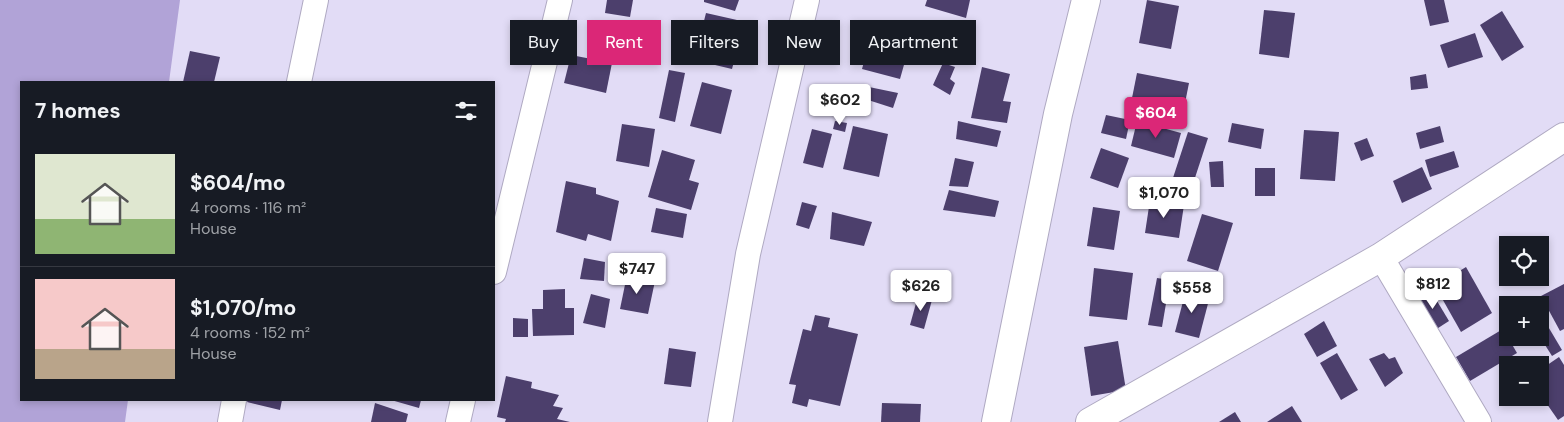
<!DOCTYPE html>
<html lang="en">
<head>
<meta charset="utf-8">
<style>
  body { margin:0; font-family:"DM Sans",sans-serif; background:#20242c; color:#f1f3f6; height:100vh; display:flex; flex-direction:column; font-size:19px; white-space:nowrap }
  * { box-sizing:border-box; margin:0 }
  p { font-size:16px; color:#9ea1a6 }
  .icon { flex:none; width:28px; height:28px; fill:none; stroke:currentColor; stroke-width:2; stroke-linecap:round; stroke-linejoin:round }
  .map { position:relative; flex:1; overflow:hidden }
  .drawer { position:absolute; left:20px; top:81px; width:475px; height:320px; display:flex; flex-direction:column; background:#171b24; border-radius:0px; box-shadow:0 2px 8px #0003 }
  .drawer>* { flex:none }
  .top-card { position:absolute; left:510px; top:20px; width:475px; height:45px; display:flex; gap:10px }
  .buttons { position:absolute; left:1499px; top:236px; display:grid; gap:10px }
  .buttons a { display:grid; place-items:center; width:50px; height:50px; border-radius:0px; background:#171b24; box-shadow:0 2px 8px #0003; font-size:25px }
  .price { position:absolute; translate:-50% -42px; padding:0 11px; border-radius:5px; background:#fff; color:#222; font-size:16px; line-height:32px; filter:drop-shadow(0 1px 2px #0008) }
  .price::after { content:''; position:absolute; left:50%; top:30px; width:15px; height:11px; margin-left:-8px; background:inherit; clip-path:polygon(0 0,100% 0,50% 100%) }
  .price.current { background:#db2777; color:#fff }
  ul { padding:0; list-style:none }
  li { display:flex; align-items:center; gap:15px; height:125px; padding:0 15px }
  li+li { border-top:1px solid #363941 }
  li span { display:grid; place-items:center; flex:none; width:140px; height:100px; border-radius:0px; color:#555 }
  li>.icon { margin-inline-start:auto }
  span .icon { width:60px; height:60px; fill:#fffc; stroke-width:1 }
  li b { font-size:21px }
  h2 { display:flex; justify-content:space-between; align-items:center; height:60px; padding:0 15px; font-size:21px }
  .chip { padding:0 18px; border-radius:0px; background:#171b24; box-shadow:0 2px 8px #0003; font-size:18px; line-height:45px }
  .chip.current { background:#db2777; color:#fff }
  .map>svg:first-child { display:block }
  .forest { fill:#b1a3d7 }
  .building { fill:#4c3f6c }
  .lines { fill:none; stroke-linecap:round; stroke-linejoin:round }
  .minor-casing { stroke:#afa9c2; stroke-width:26 }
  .tertiary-casing { stroke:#afa9c2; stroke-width:30 }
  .minor { stroke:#fff; stroke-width:24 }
  .tertiary { stroke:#fff; stroke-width:28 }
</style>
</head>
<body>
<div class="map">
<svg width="1564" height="422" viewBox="0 0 1564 422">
  <rect width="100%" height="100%" fill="#e2dcf6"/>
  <polygon class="forest" points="0,0 180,0 169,82 21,82 21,400 128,400 125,422 0,422"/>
  <g class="building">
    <polygon points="607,0 633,0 630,17 605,13"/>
    <polygon points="704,0 739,0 735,11 704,2"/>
    <polygon points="927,0 970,0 966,18 925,6"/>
    <polygon points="1147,0 1179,6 1171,49 1139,43"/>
    <polygon points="1424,0 1444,0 1449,22 1430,26"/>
    <polygon points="1264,10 1295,13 1289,58 1259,54"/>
    <polygon points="1502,11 1524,47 1502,61 1480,25"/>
    <polygon points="706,13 737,20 731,44 738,46 732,69 694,60"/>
    <polygon points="875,22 906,30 902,45 909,47 900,79 862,69"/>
    <polygon points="1475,33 1483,57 1448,68 1440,45"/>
    <polygon points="190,51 220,57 214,82 183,82"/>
    <polygon points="571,55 612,63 606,93 564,83"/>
    <polygon points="943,63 955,67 950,79 955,83 950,95 933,85"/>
    <polygon points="982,67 1010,74 1003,101 1011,102 1007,123 971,118"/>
    <polygon points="669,70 685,73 675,122 659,118"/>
    <polygon points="1137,73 1189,83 1182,118 1130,108"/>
    <polygon points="1426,74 1428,88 1411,90 1410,77"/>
    <polygon points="702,82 732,90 721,134 690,126"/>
    <polygon points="869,87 898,93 893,108 865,99"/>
    <polygon points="1106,115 1130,120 1126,139 1101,133"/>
    <polygon points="835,121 847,123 845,132 833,129"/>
    <polygon points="958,121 1001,131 997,147 956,139"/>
    <polygon points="1137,121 1181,133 1174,158 1131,146"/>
    <polygon points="1232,123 1264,129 1261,149 1228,142"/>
    <polygon points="622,124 655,129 649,167 616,161"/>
    <polygon points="853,126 888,134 879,177 843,169"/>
    <polygon points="1440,126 1444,142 1420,149 1416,133"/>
    <polygon points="812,129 832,134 823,168 803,163"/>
    <polygon points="1304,130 1339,132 1335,181 1300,179"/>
    <polygon points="1188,132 1208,138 1190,193 1170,187"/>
    <polygon points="1367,138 1374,156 1361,161 1354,143"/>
    <polygon points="1101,148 1129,158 1118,188 1090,178"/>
    <polygon points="662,150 695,160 689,180 699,183 691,210 648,197"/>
    <polygon points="1454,151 1459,167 1430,177 1425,160"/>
    <polygon points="955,158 974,162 968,187 949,186"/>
    <polygon points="1223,161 1224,187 1211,187 1209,162"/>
    <polygon points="1422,167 1432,189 1402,203 1393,181"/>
    <rect x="1255" y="168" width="20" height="28"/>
    <polygon points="566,181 596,188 596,194 619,201 611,241 588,234 586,241 556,232"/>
    <polygon points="949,190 999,201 995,217 943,210"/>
    <polygon points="1150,200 1184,205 1179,238 1145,233"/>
    <polygon points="802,202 817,206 809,229 796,225"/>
    <polygon points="1093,207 1120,211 1114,250 1087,246"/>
    <polygon points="656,208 687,214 683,238 651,232"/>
    <polygon points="832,212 872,222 864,246 830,239"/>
    <polygon points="1202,214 1233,223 1218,271 1187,261"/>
    <polygon points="584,258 605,262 604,281 580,279"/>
    <polygon points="1466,267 1492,313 1461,332 1435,286"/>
    <polygon points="1094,268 1133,273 1127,320 1089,316"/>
    <polygon points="627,275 655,281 648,314 620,309"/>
    <polygon points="1157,278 1170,280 1162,327 1148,325"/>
    <polygon points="1564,284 1564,329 1560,331 1541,296"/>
    <polygon points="565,289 565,308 574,308 574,335 533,336 532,309 543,309 543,290"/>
    <polygon points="1186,290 1210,296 1199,338 1175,332"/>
    <polygon points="1431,291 1449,321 1435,330 1417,300"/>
    <polygon points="591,294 610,299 605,328 583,323"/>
    <polygon points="918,296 932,300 924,329 910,325"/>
    <polygon points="1540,313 1562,350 1552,356 1540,337"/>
    <polygon points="815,315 830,318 828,327 858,334 840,406 809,399 807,407 792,403 796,385 789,384 803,329 811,331"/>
    <polygon points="513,318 528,319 528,337 513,337"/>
    <polygon points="1324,321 1337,346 1317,357 1304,334"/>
    <polygon points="1503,329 1517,353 1470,381 1456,357"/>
    <polygon points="1118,341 1126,390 1091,396 1084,347"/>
    <polygon points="669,348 696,352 691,387 664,384"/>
    <polygon points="1337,353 1358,390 1341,400 1320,363"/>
    <polygon points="1384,353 1389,359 1395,357 1403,373 1385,387 1369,359"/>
    <polygon points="1559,357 1564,365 1564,416 1558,420 1540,394 1540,370"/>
    <polygon points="506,376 532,382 531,388 559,395 553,406 563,408 557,419 570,422 505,422 506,419 497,417"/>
    <polygon points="248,400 282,400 280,410 247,402"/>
    <polygon points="391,400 421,400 419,408"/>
    <polygon points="375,403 408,414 406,422 371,422"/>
    <polygon points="882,403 921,404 920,422 881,422"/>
    <polygon points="1292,406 1302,422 1267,422"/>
    <polygon points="1235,412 1241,422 1219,422"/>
  </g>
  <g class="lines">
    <defs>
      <g id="minor">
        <polyline points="299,82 316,0"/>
        <polyline points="1381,257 1479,422"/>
        <polyline points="494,272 560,0"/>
        <polyline points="230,422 234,400"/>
        <polyline points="458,422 463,400"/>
        <polyline points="720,422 748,254 807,0"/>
      </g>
      <g id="tertiary">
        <polyline points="996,422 1058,114 1086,0"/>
        <polyline points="1090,422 1381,257 1564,137"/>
      </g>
    </defs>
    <use href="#minor" class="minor-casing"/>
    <use href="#tertiary" class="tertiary-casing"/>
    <use href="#minor" class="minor"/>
    <use href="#tertiary" class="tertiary"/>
  </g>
</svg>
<div class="buttons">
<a><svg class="icon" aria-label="locate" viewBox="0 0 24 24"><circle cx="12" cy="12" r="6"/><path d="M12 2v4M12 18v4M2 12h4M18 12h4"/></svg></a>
<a>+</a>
<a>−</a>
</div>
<b class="price" style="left:840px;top:126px">$602</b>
<b class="price current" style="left:1156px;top:139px">$604</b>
<b class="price" style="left:1164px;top:219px">$1,070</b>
<b class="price" style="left:637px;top:295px">$747</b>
<b class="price" style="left:1433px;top:310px">$812</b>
<b class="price" style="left:921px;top:312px">$626</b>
<b class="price" style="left:1192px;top:314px">$558</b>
<div class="top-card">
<a class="chip">Buy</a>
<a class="chip current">Rent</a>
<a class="chip">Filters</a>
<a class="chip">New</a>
<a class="chip">Apartment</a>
</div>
<section class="drawer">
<h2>7 homes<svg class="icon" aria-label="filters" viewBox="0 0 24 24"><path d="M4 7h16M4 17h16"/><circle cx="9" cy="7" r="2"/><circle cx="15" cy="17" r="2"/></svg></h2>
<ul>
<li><span style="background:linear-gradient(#dfe7d0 65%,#8fb573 0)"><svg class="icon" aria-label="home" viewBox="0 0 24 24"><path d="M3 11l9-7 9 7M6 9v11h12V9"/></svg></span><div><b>$604/mo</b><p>4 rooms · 116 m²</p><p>House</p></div></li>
<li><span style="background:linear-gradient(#f6c9c9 70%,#b9a48a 0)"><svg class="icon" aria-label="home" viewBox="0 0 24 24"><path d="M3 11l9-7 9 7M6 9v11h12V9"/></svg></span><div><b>$1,070/mo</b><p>4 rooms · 152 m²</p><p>House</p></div></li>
</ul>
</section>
</div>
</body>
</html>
